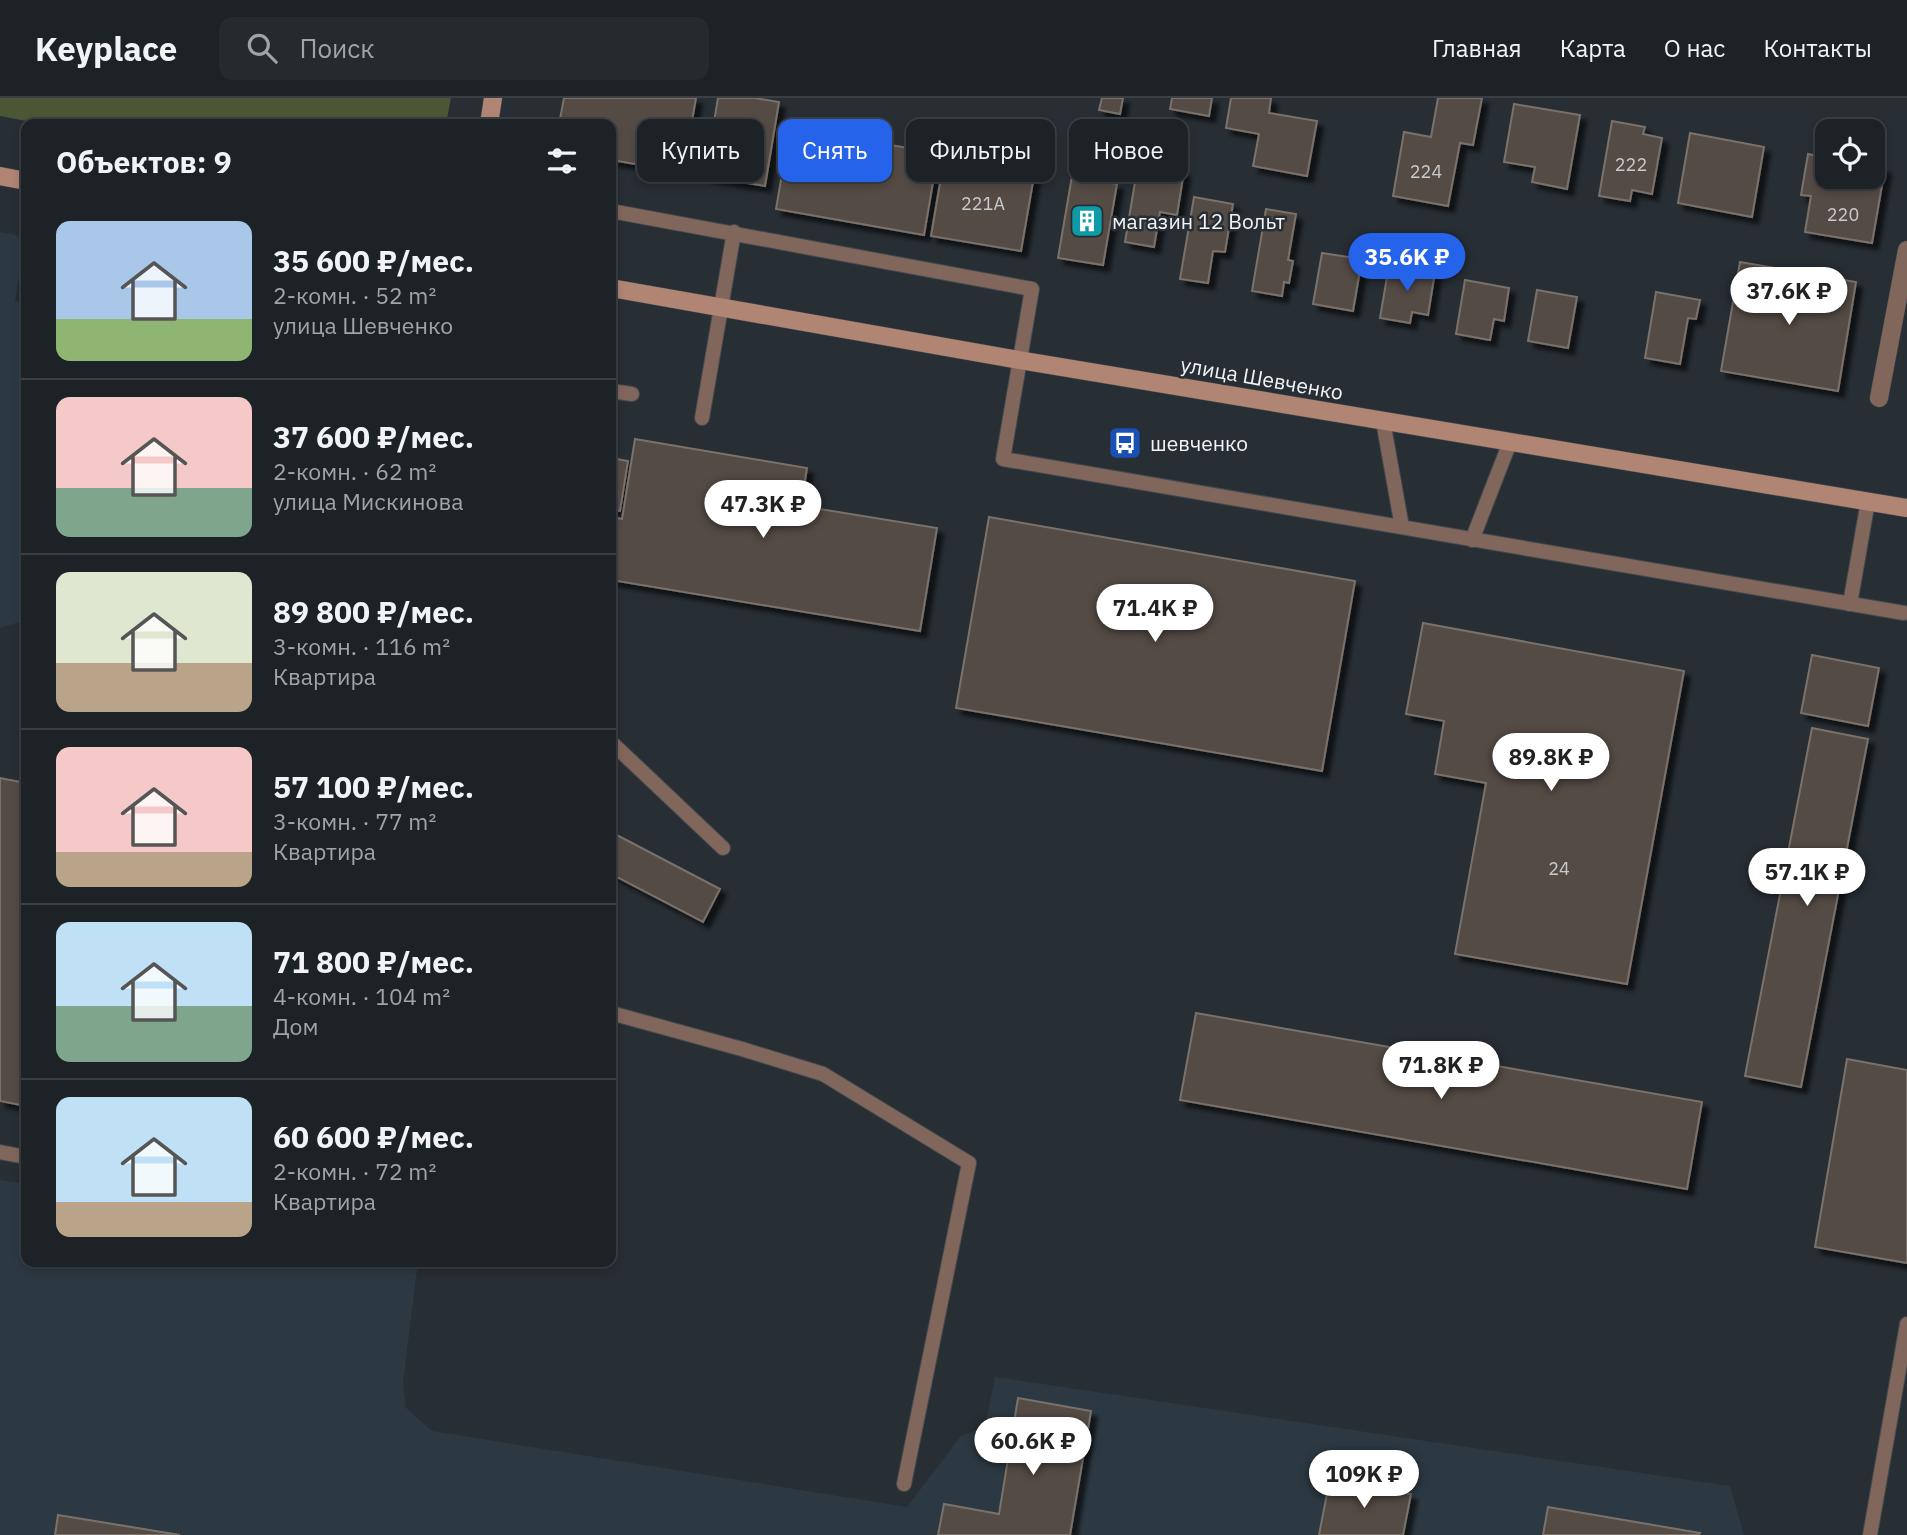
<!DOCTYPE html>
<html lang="ru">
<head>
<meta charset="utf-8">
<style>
  body { margin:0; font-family:"IBM Plex Sans",sans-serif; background:#252a2f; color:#f1f3f6; height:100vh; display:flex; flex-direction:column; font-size:26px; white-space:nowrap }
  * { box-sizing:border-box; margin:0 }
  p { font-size:23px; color:#a0a4a7 }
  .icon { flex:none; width:38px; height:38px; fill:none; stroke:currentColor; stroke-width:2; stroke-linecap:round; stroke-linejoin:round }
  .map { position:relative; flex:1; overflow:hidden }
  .sheet { position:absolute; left:21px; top:21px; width:595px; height:1148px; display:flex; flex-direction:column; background:#1d2227; border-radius:14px; box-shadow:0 4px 10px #0003,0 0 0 2px #3b3f44 }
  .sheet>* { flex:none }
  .banner { position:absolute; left:637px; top:21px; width:665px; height:63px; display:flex; gap:14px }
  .tools { position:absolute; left:1815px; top:21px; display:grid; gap:14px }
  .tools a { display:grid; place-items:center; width:70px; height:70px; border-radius:14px; background:#1d2227; box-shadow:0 4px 10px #0003,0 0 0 2px #3b3f44; font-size:35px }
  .price { position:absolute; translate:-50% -60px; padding:0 16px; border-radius:24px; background:#fff; color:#222; font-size:23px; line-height:46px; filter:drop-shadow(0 2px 4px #0008) }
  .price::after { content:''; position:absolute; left:50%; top:42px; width:21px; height:16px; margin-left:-10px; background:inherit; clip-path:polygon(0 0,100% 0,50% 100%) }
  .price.on { background:#2563eb; color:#fff }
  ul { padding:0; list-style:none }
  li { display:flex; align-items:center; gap:21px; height:175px; padding:0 35px }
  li+li { border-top:2px solid #3b3f44 }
  li span { display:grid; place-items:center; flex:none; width:196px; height:140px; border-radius:14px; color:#555 }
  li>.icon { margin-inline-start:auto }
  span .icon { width:84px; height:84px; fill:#fffc; stroke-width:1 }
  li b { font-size:30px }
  h2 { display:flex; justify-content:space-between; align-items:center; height:84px; padding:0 35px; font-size:30px }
  .tag { padding:0 24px; border-radius:14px; background:#1d2227; box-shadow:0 4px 10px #0003,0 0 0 2px #3b3f44; font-size:24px; line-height:63px }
  .tag.on { background:#2563eb; color:#fff }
  header { display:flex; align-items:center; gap:42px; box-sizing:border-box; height:98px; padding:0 35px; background:#1d2227; border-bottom:2px solid #3b3f44 }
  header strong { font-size:33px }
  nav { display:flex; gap:38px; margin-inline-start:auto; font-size:24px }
  .search { width:490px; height:63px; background:#252a2f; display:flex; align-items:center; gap:18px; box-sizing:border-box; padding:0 24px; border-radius:14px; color:#a0a4a7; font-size:26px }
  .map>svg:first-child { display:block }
  .built { fill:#2c3943 }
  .green { fill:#495735 }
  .building { fill:#544c45; stroke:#7a716b; stroke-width:2; filter:url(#shadow) }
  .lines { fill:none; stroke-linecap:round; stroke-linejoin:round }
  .lane-casing { stroke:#434a4f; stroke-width:16 }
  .street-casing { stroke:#434a4f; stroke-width:19 }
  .secondary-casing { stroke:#434a4f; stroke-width:19 }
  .lane { stroke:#81665b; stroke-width:14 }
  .street { stroke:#81665b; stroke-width:18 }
  .secondary { stroke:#b08574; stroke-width:18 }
  .labels { text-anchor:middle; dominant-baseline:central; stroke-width:5; stroke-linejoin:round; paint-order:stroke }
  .number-label { font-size:18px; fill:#c8cacb }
  .poi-label { font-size:21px; fill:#eff4f8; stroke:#272e34; text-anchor:start }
  .street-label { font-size:21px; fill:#eff4f8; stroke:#272e34 }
</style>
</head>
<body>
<header>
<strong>Keyplace</strong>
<div class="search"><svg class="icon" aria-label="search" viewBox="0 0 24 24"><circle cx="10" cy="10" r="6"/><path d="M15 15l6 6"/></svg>Поиск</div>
<nav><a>Главная</a><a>Карта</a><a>О нас</a><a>Контакты</a></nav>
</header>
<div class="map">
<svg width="1907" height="1437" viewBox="0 0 1907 1437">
  <defs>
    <filter id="shadow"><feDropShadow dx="6" dy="6" stdDeviation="2" flood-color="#0009"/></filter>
  </defs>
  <rect width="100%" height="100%" fill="#272e34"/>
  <g class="built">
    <polygon points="0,134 25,139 15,203 26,207 26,522 0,530"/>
    <polygon points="0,1082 26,1086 26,1164 418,1164 403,1285 406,1310 432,1333 907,1409 961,1338 985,1329 995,1279 1730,1388 1744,1437 0,1437"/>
  </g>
  <polygon class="green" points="0,0 451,0 446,26 42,26 0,18"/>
  <g class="building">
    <polygon points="564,0 696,0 683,74 611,62 611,26 559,26"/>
    <polygon points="718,0 755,0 779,4 765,88 705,78"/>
    <polygon points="1102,0 1123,0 1120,16 1099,12"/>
    <polygon points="1172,0 1212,0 1209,18 1170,11"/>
    <polygon points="1231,0 1271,0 1269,15 1317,23 1307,78 1253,68 1259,36 1226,30"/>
    <polygon points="1438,0 1482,0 1473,47 1460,45 1448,108 1393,98 1404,34 1431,39"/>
    <polygon points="1514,6 1580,17 1567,91 1532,84 1535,69 1504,64"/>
    <polygon points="1612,23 1645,29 1643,36 1662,40 1652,96 1632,92 1630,103 1599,98"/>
    <polygon points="790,30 938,55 924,137 776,111"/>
    <polygon points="1690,35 1764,49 1752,119 1678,105"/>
    <polygon points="945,56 1035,72 1021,153 931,138"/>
    <polygon points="1808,56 1827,60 1827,79 1872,79 1872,68 1885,70 1872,145 1805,134 1811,98 1801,97"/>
    <polygon points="1138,66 1184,73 1177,117 1160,114 1154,149 1125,144"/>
    <polygon points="1072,78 1117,86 1103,167 1058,160"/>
    <polygon points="1194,99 1233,106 1225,154 1213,153 1208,185 1180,181"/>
    <polygon points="1266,111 1296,116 1288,162 1293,163 1289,185 1284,184 1282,198 1252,193"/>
    <polygon points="1322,155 1362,161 1353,213 1313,206"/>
    <polygon points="1740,164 1856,184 1838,293 1721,273"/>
    <polygon points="1389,167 1435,174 1428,217 1412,214 1410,225 1380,220"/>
    <polygon points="1465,182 1509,190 1504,223 1494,221 1490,242 1456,236"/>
    <polygon points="1537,192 1577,199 1568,250 1528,243"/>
    <polygon points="1656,194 1700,202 1696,221 1688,220 1680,266 1645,260"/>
    <polygon points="635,341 807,370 801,408 937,430 920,533 611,482 611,419 622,421"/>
    <polygon points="611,360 628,363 620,413 611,411"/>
    <polygon points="989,419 1355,483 1322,673 956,610"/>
    <polygon points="1423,525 1684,573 1627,886 1455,856 1486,685 1435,676 1444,623 1406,616"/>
    <polygon points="1812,557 1879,570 1868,628 1801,615"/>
    <polygon points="1812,630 1868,641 1801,989 1745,978"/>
    <polygon points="0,680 26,685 26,1008 0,1003"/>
    <polygon points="611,734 720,791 703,824 611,776"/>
    <polygon points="1196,915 1702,1004 1687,1091 1180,1002"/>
    <polygon points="1847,961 1907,972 1907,1165 1815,1149"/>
    <polygon points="1018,1300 1091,1313 1070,1437 938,1437 944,1406 999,1416"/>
    <polygon points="1330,1380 1411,1396 1403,1437 1319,1437"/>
    <polygon points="1548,1409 1700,1435 1699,1437 1543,1437"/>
    <polygon points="58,1417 180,1437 55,1437"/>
  </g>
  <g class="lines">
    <defs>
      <g id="lane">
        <polyline points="611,113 1032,191 1003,361 1904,515"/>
        <polyline points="611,293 632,296"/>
        <polyline points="702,320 734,134"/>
        <polyline points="1383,323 1402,429"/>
        <polyline points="1472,442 1510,344"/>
        <polyline points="1850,506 1868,403"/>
        <polyline points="611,644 723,750"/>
        <polyline points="611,915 742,951 823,976 969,1065 904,1386"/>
        <polyline points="0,1054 26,1059"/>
        <polyline points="1870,1437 1907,1226"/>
      </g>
      <polyline id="street" points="1879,300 1907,152"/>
      <g id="secondary">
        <polyline points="489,26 493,0"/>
        <polyline points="0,78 26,83"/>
        <polyline points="611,190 1019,262 1907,410"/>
      </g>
    </defs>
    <use href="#lane" class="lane-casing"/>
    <use href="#street" class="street-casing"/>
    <use href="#secondary" class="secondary-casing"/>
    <use href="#lane" class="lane"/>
    <use href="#street" class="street"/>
    <use href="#secondary" class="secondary"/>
  </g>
  <defs>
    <symbol id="building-square" viewBox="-11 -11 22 22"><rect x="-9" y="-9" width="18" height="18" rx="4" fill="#0f9aa8" stroke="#272e34"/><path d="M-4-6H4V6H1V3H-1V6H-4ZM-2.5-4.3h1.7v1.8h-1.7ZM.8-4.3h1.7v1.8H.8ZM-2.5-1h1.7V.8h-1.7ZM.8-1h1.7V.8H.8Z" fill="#fff"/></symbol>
    <symbol id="bus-square" viewBox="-11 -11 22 22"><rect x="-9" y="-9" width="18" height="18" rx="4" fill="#1a4fb4" stroke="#272e34"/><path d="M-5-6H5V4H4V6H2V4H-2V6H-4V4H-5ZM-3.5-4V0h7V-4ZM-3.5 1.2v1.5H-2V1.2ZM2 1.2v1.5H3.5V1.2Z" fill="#fff"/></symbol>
  </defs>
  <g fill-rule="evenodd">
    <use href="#building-square" x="1068" y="104" width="38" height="38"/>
    <use href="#bus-square" x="1106" y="326" width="38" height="38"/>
  </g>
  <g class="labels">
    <g class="number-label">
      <text x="1631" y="66">222</text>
      <text x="1426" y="73">224</text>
      <text x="983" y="105">221А</text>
      <text x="1843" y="116">220</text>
      <text x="1559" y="770">24</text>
    </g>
    <g class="poi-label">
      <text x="1112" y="123">магазин 12 Вольт</text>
      <text x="1150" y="345">шевченко</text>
    </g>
    <g class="street-label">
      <text transform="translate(1262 280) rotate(10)">улица Шевченко</text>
    </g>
  </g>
</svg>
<div class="tools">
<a><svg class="icon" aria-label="locate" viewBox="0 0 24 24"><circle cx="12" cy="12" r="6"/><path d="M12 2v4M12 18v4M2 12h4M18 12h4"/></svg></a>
</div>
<b class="price on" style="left:1407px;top:195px">35.6K ₽</b>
<b class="price" style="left:1789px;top:229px">37.6K ₽</b>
<b class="price" style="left:763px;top:442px">47.3K ₽</b>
<b class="price" style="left:1155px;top:546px">71.4K ₽</b>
<b class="price" style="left:1551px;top:695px">89.8K ₽</b>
<b class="price" style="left:1807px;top:810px">57.1K ₽</b>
<b class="price" style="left:1441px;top:1003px">71.8K ₽</b>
<b class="price" style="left:1033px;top:1379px">60.6K ₽</b>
<b class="price" style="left:1364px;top:1412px">109K ₽</b>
<div class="banner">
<a class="tag">Купить</a>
<a class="tag on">Снять</a>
<a class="tag">Фильтры</a>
<a class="tag">Новое</a>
</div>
<section class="sheet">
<h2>Объектов: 9<svg class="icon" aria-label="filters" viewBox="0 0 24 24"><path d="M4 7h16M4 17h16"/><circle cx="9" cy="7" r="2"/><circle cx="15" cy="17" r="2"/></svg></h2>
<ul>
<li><span style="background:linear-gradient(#a9c7e8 70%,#8fb573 0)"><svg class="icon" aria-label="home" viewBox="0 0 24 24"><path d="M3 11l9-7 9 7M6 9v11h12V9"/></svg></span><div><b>35 600 ₽/мес.</b><p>2-комн. · 52 m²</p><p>улица Шевченко</p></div></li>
<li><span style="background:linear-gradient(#f6c9c9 65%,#7fa58c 0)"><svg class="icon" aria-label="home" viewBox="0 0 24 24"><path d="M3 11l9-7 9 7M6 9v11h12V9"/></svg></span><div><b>37 600 ₽/мес.</b><p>2-комн. · 62 m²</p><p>улица Мискинова</p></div></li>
<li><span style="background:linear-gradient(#dfe7d0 65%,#b9a48a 0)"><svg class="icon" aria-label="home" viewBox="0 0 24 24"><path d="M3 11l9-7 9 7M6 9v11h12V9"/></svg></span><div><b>89 800 ₽/мес.</b><p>3-комн. · 116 m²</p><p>Квартира</p></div></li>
<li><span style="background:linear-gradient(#f6c9c9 75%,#b9a48a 0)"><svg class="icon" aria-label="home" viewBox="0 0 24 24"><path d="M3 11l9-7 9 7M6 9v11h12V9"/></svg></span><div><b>57 100 ₽/мес.</b><p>3-комн. · 77 m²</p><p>Квартира</p></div></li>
<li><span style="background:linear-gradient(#bfe0f5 60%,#7fa58c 0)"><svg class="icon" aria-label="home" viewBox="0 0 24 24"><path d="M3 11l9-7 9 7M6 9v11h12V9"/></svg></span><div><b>71 800 ₽/мес.</b><p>4-комн. · 104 m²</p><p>Дом</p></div></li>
<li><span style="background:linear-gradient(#bfe0f5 75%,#b9a48a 0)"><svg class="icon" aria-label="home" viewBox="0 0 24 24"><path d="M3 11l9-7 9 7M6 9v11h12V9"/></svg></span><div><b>60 600 ₽/мес.</b><p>2-комн. · 72 m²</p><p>Квартира</p></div></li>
</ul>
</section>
</div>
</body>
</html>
